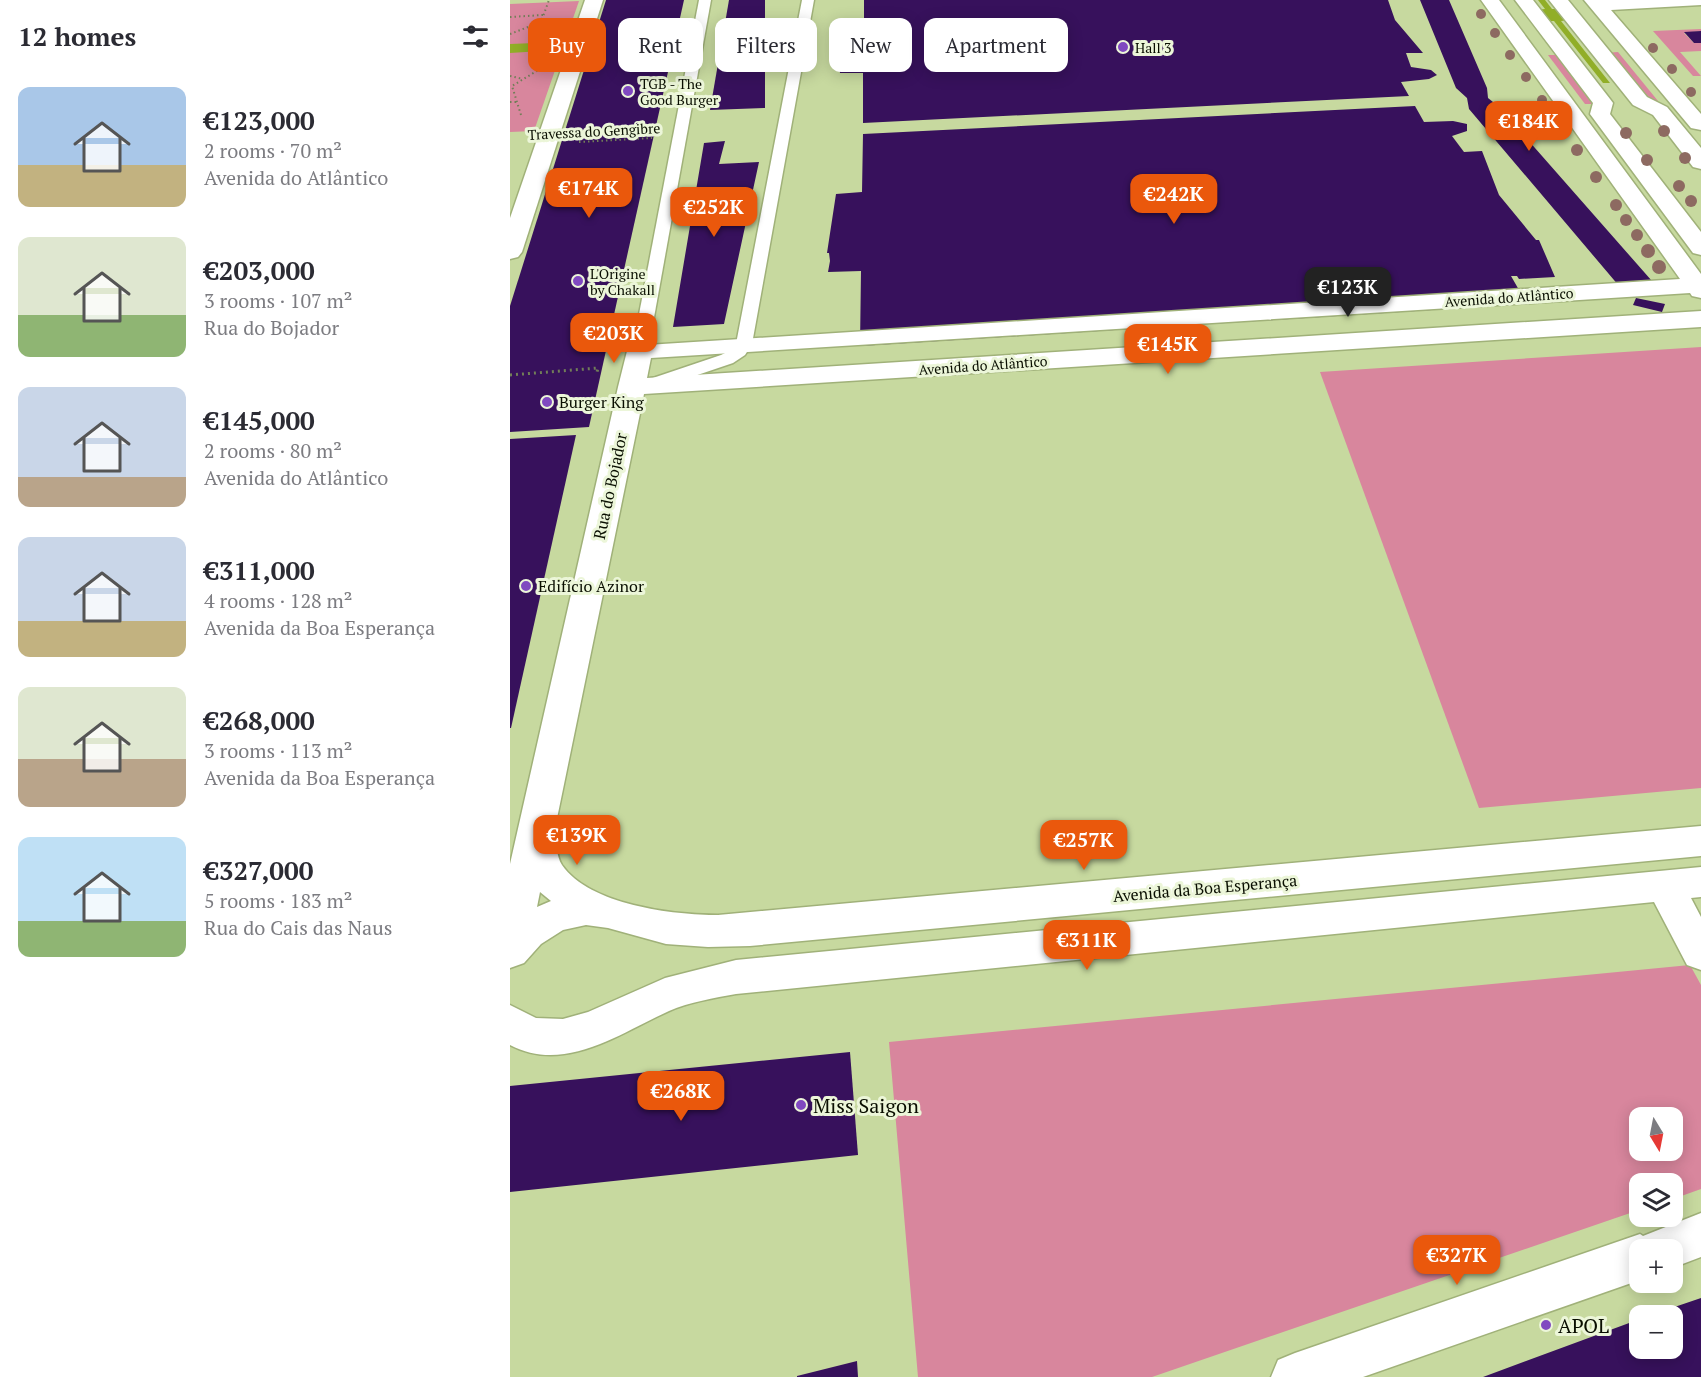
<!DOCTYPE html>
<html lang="en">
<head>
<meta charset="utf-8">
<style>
  body { margin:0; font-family:"PT Serif",serif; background:#f2f2f3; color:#2b2b33; height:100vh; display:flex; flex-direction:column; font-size:22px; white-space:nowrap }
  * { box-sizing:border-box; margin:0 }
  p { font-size:20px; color:#7c7c81 }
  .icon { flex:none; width:33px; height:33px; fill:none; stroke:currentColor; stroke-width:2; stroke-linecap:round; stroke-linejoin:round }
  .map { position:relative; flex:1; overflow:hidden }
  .sheet { display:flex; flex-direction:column; background:#fff; width:510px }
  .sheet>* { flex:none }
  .guide { position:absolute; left:18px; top:18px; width:570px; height:54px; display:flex; gap:12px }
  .needle { width:39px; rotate:170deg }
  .tools { position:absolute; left:1119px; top:1107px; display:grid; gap:12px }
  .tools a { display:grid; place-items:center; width:54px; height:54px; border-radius:12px; background:#fff; box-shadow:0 3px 15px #0003; font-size:30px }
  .price { position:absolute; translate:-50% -51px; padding:0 14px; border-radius:12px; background:#ea580c; color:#fff; font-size:20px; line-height:39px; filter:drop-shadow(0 2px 3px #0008) }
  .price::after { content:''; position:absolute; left:50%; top:36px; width:18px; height:14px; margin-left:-9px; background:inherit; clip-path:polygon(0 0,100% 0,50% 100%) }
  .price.active { background:#222; color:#fff }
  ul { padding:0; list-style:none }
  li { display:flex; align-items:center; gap:18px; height:150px; padding:0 18px }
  li span { display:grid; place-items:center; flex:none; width:168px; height:120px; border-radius:12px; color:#555 }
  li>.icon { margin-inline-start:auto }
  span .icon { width:72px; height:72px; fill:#fffc; stroke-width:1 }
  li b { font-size:26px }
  h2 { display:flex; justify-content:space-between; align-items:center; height:72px; padding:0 18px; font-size:26px }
  .pill { padding:0 21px; border-radius:12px; background:#fff; box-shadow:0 3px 15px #0003; font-size:21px; line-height:54px }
  .pill.active { background:#ea580c; color:#fff }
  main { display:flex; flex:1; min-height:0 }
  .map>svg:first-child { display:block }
  .green { fill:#d8869d; fill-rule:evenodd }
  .water { fill:#91ae28 }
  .building { fill:#37115c }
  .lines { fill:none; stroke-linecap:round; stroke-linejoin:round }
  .lane-casing { stroke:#a0b179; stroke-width:3 }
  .street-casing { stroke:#a0b179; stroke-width:3 }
  .path-far1 { stroke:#727e58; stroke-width:2; stroke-dasharray:1.5 3; stroke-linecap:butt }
  .path { stroke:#727e58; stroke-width:3; stroke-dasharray:2 4; stroke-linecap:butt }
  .lane { fill:#fff; fill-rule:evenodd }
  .street { fill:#fff; fill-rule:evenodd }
  .tree { fill:#8d6a61 }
  .poi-dot { fill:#8049c0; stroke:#ecf6d9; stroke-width:2 }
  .labels { text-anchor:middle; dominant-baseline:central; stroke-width:6; stroke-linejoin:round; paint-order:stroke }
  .far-poi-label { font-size:14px; fill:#090e00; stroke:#ecf6d9; text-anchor:start }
  .far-street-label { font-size:14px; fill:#090e00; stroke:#ecf6d9 }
  .poi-label { font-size:16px; fill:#090e00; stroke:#ecf6d9; text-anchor:start }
  .street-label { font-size:16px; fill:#090e00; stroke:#ecf6d9 }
  .near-poi-label { font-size:20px; fill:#090e00; stroke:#ecf6d9; text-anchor:start }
</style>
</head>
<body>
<main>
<section class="sheet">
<h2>12 homes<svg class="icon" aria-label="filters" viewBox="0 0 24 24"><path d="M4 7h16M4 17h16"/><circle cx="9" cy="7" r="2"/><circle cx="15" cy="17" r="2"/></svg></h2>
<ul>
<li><span style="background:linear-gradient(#a9c7e8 65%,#c2b280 0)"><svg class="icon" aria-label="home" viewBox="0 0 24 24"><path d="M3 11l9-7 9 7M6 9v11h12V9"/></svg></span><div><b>€123,000</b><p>2 rooms · 70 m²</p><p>Avenida do Atlântico</p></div></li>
<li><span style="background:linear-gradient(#dfe7d0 65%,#8fb573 0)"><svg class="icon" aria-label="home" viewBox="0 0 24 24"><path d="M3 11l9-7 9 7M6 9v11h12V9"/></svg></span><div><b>€203,000</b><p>3 rooms · 107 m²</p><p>Rua do Bojador</p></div></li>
<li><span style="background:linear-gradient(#c9d6e8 75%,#b9a48a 0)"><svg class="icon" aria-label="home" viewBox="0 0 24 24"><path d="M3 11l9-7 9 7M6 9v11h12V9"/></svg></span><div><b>€145,000</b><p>2 rooms · 80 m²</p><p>Avenida do Atlântico</p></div></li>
<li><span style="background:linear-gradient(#c9d6e8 70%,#c2b280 0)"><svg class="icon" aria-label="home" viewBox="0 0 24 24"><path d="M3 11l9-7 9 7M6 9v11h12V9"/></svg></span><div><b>€311,000</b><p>4 rooms · 128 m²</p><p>Avenida da Boa Esperança</p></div></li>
<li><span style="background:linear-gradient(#dfe7d0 60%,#b9a48a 0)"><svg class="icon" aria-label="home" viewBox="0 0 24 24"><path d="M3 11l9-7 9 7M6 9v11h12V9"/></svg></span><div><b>€268,000</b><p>3 rooms · 113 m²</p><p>Avenida da Boa Esperança</p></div></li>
<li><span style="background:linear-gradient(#bfe0f5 70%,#8fb573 0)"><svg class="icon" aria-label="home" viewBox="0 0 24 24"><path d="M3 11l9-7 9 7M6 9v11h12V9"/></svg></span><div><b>€327,000</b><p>5 rooms · 183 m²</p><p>Rua do Cais das Naus</p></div></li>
</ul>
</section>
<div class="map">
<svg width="1191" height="1377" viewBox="0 0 1191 1377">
  <rect width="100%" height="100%" fill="#c7d99f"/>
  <g class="green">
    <polygon points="69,1 24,131 0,132 0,4"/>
    <polygon points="1191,29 1191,31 1174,33 1184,43 1191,43 1191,51 1170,52 1191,76 1183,76 1143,31"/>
    <polygon points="1108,52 1148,101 1134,101 1094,53"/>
    <polygon points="1038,55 1052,55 1090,104 1075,104"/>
    <polygon points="1191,347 1191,788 969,808 810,372"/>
    <path d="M1180 965 1191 985V1189L1163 1199 1162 1184H1130L1129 1210 642 1377H408L379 1042ZM1130 1118H1162V1150H1130Z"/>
  </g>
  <g class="water">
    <polygon points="1028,0 1035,0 1042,9 1052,9 1061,20 1051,21 1100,83 1093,83 1044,21 1034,21 1025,10 1035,9"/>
    <polygon points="50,42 47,50 0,53 0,44"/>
  </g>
  <g class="building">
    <polygon points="96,0 174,0 79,427 0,432 0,306"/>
    <polygon points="219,0 255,0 255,108 200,110"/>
    <polygon points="354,0 878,0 885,20 913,53 896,53 901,67 921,70 927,75 919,79 891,82 899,96 353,123 353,73 330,73 326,32 329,27 328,20 354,19"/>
    <polygon points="910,0 939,0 977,88 978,98 988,106 1149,289 1115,293 959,109 957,98 946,88"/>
    <polygon points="1191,31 1191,43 1184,43 1174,32"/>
    <polygon points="905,106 914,122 943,121 957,124 957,131 942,136 954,152 972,151 989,195 1026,240 1029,240 1045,277 1009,279 1007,276 1001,276 1017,304 350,346 351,271 318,272 320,261 319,253 317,253 326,194 352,192 353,134"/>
    <polygon points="215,141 209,164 249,162 214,324 163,327 194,143"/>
    <polygon points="1126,298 1155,304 1152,312 1123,305"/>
    <polygon points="66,435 1,728 0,728 0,439"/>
    <polygon points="340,1052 348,1155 0,1192 0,1086"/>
    <polygon points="1191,1298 1191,1377 973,1377 1130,1319 1130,1348 1162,1348 1162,1316 1141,1315"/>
    <polygon points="347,1361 348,1377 287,1377 287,1376"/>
  </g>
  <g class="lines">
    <defs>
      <g id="lane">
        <polygon points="189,0 201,0 138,351 130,356 122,351"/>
        <polygon points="292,0 304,0 242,344 235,355 223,363 146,389 134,389 132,385 134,381 211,355 223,349 226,344"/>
      </g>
      <g id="street">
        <polygon points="75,0 93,0 12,252 8,257 0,259 0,218"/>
        <path d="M971 0H989L1191 274V298L1182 296 1180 293 141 358 137 378 1191 311V327L134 394 44 833C47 843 46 856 52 865 80 905 163 915 208 915L1191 826V856L240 946 198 947 156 944 98 928 76 925 53 930 31 944 14 963 0 968V864L108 387 117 351 121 346 1170 279ZM30 892 41 901 27 907Z"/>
        <polygon points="1005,0 1023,0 1100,99 1103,103 1100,114 1191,232 1191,255 1183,253 1083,118 1080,114 1083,103"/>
        <polygon points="1039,0 1058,0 1137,97 1157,107 1191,148 1191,169 1183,167 1143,115 1123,105"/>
        <polygon points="1074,0 1191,0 1191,5 1101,10 1191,114 1191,130 1181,128"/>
        <path d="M1191 867V897L1181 898 1191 917V970L1177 965 1144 902 226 994C204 998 180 1002 159 1011 110 1033 55 1074 0 1045V1005L26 1018 53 1019 78 1012 155 978 226 960Z"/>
        <polygon points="1191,1213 1191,1257 1162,1268 1162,1250 1130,1250 1130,1280 853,1377 761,1377 768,1360 785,1353 1130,1234 1133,1236"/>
      </g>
    </defs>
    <use href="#lane" class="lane-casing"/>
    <use href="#street" class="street-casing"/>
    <g class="path-far1">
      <polyline points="0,17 33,15"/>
      <polyline points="0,34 31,22 39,0"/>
      <polyline points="0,76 13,79"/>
      <polyline points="0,102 8,102"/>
      <polyline points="11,115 2,86 30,69 19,27 44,25"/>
      <polyline points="69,142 142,138"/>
    </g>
    <polyline class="path" points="0,375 88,368 87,372"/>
    <use href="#lane" class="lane"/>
    <use href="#street" class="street"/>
  </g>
  <g class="tree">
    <circle cx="971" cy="14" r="5"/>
    <circle cx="985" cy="33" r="5"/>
    <circle cx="1143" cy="48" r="5"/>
    <circle cx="1000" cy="55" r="5"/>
    <circle cx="1162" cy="69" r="5"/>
    <circle cx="1016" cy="77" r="5"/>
    <circle cx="1181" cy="92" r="5"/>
    <circle cx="1032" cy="100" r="5"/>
    <circle cx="1049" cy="124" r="6"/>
    <circle cx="1154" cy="131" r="6"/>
    <circle cx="1116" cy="133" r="6"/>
    <circle cx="1067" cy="150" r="6"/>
    <circle cx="1175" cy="158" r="6"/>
    <circle cx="1137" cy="160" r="6"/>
    <circle cx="1086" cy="177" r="6"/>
    <circle cx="1169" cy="186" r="6"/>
    <circle cx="1181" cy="201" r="6"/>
    <circle cx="1106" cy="205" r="6"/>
    <circle cx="1116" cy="220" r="6"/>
    <circle cx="1127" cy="235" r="6"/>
    <circle cx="1138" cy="251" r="7"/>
    <circle cx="1149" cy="267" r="7"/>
  </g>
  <g class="poi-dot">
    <circle cx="613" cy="47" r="6"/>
    <circle cx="118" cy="91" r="6"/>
    <circle cx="68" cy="281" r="6"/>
    <circle cx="37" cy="402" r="6"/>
    <circle cx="16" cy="586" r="6"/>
    <circle cx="291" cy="1105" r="6"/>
    <circle cx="1036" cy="1325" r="6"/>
  </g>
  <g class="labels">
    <g class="far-poi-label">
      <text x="625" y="47">Hall 3</text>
      <text x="130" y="83">TGB - The<tspan x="130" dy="16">Good Burger</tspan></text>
      <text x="80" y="273">L'Origine<tspan x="80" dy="16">by Chakall</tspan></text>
    </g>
    <g class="far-street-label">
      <text transform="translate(84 131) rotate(-3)">Travessa do Gengibre</text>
      <text transform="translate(999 297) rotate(-4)">Avenida do Atlântico</text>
      <text transform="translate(473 365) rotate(-4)">Avenida do Atlântico</text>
    </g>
    <g class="poi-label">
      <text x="49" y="402">Burger King</text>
      <text x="28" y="586">Edifício Azinor</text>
    </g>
    <g class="street-label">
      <text transform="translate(100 486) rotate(-78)">Rua do Bojador</text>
      <text transform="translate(695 888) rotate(-5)">Avenida da Boa Esperança</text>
    </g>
    <g class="near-poi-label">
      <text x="303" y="1105">Miss Saigon</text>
      <text x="1048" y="1325">APOL</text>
    </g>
  </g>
</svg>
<div class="tools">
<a><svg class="needle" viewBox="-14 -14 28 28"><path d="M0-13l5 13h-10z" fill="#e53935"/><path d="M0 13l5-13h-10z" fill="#7c7c81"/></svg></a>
<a><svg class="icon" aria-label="layers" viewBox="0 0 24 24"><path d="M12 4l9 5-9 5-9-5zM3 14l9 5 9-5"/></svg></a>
<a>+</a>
<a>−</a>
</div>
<b class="price" style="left:1019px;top:152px">€184K</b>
<b class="price" style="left:79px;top:219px">€174K</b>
<b class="price" style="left:664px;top:225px">€242K</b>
<b class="price" style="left:204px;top:238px">€252K</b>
<b class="price active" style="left:838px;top:318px">€123K</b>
<b class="price" style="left:104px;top:364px">€203K</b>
<b class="price" style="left:658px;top:375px">€145K</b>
<b class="price" style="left:67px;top:866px">€139K</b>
<b class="price" style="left:574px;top:871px">€257K</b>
<b class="price" style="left:577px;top:971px">€311K</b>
<b class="price" style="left:171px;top:1122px">€268K</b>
<b class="price" style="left:947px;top:1286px">€327K</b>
<div class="guide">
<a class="pill active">Buy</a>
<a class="pill">Rent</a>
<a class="pill">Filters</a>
<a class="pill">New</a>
<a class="pill">Apartment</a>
</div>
</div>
</main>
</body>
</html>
